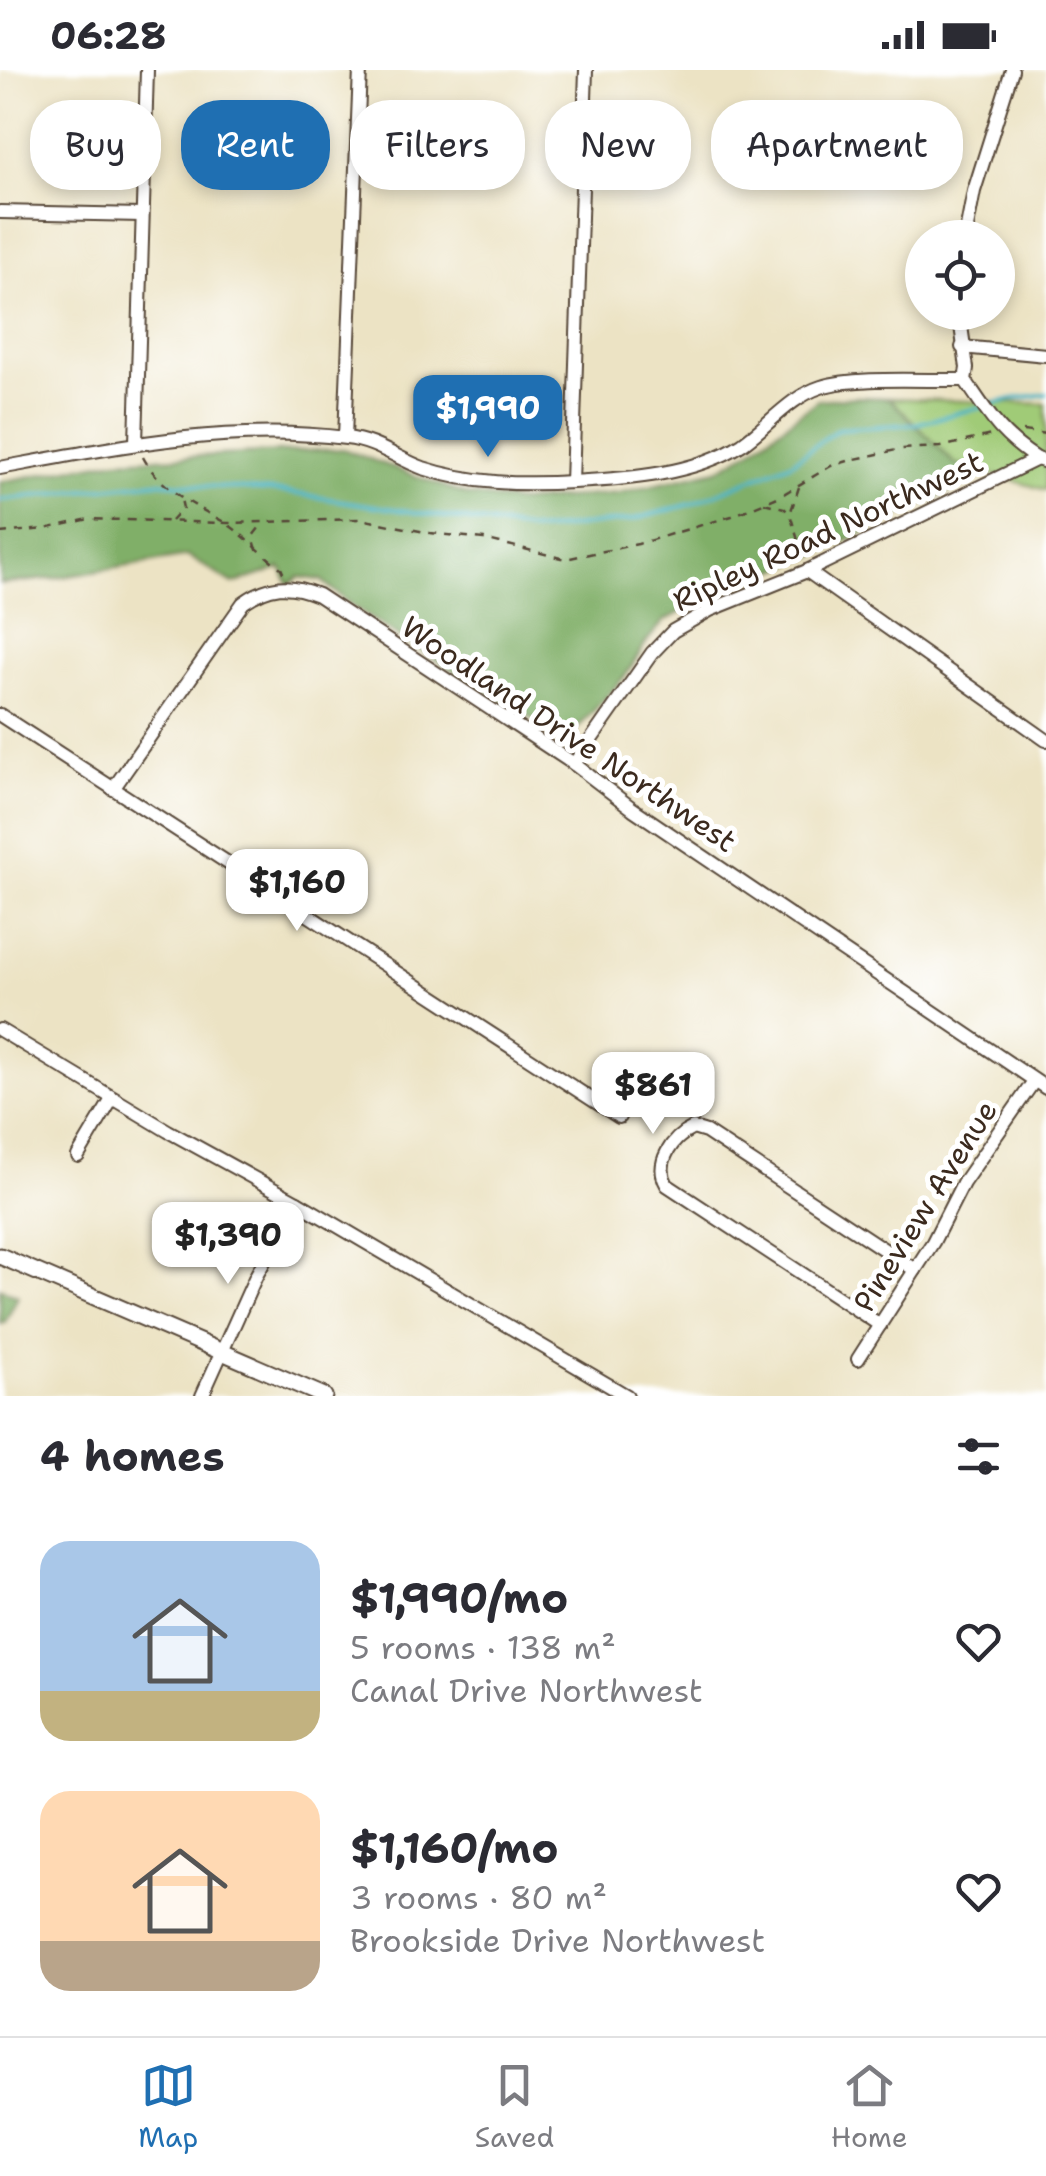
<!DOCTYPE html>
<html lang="en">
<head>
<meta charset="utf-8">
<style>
  body { margin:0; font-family:"Shantell Sans",sans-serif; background:#f7f7f7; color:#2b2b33; height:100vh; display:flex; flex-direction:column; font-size:38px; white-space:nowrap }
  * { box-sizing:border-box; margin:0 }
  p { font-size:32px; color:#7c7c81 }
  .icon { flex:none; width:55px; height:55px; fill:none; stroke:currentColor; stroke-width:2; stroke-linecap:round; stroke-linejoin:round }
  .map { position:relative; height:1326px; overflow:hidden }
  .panel { display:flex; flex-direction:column; background:#fff; flex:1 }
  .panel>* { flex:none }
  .top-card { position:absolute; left:30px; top:30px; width:988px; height:90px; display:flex; gap:20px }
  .tools { position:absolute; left:905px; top:150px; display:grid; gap:20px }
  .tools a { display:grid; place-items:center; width:110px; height:110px; border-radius:50%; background:#fff; box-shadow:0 5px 15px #0003; font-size:50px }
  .price { position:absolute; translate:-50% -85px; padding:0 22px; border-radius:20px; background:#fff; color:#222; font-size:32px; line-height:65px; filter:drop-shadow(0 2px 5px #0008) }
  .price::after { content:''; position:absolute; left:50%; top:60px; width:30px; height:22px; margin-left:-15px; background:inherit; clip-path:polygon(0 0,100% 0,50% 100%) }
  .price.active { background:#1f6fb2; color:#fff }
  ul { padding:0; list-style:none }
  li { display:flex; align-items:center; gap:30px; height:250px; padding:0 40px }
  li span { display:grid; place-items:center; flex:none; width:280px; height:200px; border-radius:30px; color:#555 }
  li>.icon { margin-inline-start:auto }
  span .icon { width:120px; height:120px; fill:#fffc; stroke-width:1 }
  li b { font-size:42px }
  h2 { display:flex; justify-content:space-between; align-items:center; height:120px; padding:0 40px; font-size:42px }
  .pill { padding:0 35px; border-radius:40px; background:#fff; box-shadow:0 5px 15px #0003; font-size:35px; line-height:90px }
  .pill.active { background:#1f6fb2; color:#fff }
  .status { display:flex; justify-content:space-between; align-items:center; height:70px; padding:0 50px; background:#fff; direction:ltr }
  .status svg { height:28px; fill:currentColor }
  .dock { display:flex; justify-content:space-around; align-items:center; height:140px; border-top:2px solid #e1e1e2; background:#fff; font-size:28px; color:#7c7c81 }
  .dock a { display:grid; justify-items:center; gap:5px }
  .dock .active { color:#1f6fb2 }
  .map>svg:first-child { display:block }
  .green { fill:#a0cb77; stroke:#6e7a4a; stroke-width:2.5 }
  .forest { fill:#80af68; stroke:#5e6c43; stroke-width:2.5 }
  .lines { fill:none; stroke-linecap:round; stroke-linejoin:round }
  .stream { stroke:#4ab5c7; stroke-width:4 }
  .minor-casing { stroke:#564637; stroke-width:16 }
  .major-casing { stroke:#564637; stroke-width:19 }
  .path { stroke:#564637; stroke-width:2.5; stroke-dasharray:8 8; stroke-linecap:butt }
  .minor { stroke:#fff; stroke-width:12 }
  .major { stroke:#fff; stroke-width:15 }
  .labels { text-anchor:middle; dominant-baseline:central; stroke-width:10; stroke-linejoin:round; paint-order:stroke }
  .street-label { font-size:30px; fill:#3b2a1e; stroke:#fff }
</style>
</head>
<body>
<div class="status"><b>06:28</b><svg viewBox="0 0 49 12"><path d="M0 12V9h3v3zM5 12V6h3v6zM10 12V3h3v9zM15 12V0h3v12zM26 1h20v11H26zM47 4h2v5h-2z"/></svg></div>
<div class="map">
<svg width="1046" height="1326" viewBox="0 0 1046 1326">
  <rect width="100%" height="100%" fill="#fff"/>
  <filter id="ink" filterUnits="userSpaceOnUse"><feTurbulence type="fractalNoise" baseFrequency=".01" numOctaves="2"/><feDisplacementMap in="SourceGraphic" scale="20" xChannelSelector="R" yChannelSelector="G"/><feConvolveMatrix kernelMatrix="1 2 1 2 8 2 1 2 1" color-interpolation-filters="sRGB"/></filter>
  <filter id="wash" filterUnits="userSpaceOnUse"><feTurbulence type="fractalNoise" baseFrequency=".0048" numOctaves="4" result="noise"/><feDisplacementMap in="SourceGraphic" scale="40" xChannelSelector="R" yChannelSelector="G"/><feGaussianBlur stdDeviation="2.25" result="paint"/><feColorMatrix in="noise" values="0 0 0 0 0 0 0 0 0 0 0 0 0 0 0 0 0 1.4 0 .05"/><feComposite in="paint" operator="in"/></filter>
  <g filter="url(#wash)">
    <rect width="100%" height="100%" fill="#ece3c4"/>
    <polygon class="green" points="889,328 1046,334 1046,420 955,394"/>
    <g class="forest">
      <polygon points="855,327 889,328 955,394 975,400 976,409 814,486 730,517 664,551 647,571 626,605 567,670 408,573 352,536 321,510 299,507 289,515 281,498 233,514 188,486 56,508 0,514 0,412 116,390 343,379 467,425 520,432 619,423 717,400 750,381 818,330"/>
      <polygon points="0,1218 18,1226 5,1252 0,1254"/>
    </g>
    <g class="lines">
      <polyline class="stream" points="0,430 156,412 284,422 537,461 632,450 691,434 791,393 838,359 915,354 1013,329 1046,324"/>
    </g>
  </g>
  <g filter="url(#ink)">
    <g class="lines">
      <defs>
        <g id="minor">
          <polyline points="0,142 142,145"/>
          <polyline points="965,168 974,121 1012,0"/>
          <path d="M959 242 967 298 965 310C990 346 999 364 1037 389"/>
          <polyline points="962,277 1046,285"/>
          <polyline points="345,367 360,0"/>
          <polyline points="136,373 147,0"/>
          <path d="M0 398C114 377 230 353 346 368 376 371 396 388 423 398 471 414 523 415 573 412 628 409 694 405 742 374 768 356 790 327 821 317 854 306 928 311 965 310"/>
          <polyline points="572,412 586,0"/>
          <polyline points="807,501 1046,670"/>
          <polyline points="0,645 619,1047"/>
          <polyline points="574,694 652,583 673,561 710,540 807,501 1037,389 1046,392"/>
          <path d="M113 719 243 533C269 514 289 513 318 525L574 694 633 739 1046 1018"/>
          <polyline points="0,960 168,1061 297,1132 627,1326"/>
          <polyline points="78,1086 112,1029"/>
          <path d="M880 1255 667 1115C654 1093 672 1068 693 1058L706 1062 915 1200"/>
          <polyline points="858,1289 933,1172 963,1113 1034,1011"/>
          <polyline points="202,1326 256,1206 297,1132"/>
        </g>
        <polyline id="major" points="0,1186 324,1326"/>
      </defs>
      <use href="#minor" class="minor-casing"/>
      <use href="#major" class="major-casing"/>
      <g class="path">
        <polyline points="1023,361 1046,364"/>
        <path d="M143 387C159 418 195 436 224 452 241 462 263 485 281 498L284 505"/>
        <polyline points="799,417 790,444 804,490"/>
        <polyline points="764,433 784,438 789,443"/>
        <polyline points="171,451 183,438 180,425"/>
        <polyline points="0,463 45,459 89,449 227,453 361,449 430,463 484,469 565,489 638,474 732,446 780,426 831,396 855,389 901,379 941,377 991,365"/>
        <polyline points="257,480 253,466 263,453"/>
      </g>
      <use href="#minor" class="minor"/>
      <use href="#major" class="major"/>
    </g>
  </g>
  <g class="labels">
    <g class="street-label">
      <text transform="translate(828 461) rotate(-25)">Ripley Road Northwest</text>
      <text transform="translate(569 664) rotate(34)">Woodland Drive Northwest</text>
      <text transform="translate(925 1136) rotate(-58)">Pineview Avenue</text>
    </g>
  </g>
</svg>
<div class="tools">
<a><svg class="icon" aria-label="locate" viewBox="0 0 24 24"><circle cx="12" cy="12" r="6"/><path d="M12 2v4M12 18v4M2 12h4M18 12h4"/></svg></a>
</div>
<b class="price active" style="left:488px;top:390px">$1,990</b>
<b class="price" style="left:297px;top:864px">$1,160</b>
<b class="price" style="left:653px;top:1067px">$861</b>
<b class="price" style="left:228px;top:1217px">$1,390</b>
<div class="top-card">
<a class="pill">Buy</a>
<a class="pill active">Rent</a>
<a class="pill">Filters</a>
<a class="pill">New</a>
<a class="pill">Apartment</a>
</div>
</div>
<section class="panel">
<h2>4 homes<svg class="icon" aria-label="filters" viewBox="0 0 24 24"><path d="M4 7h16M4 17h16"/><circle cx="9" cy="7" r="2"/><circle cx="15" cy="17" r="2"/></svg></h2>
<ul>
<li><span style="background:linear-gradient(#a9c7e8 75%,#c2b280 0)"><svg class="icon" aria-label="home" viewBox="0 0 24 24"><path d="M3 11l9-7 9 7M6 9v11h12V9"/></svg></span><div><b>$1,990/mo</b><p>5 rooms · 138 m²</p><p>Canal Drive Northwest</p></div><svg class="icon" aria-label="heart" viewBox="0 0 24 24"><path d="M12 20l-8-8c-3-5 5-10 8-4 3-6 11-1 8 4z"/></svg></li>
<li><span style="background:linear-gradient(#ffd9b3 75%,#b9a48a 0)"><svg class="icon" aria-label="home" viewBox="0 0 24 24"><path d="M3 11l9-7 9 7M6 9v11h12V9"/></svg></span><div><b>$1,160/mo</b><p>3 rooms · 80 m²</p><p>Brookside Drive Northwest</p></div><svg class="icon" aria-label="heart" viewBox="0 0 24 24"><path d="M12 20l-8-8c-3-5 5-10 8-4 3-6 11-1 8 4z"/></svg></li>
</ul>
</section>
<nav class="dock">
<a class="active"><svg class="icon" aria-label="map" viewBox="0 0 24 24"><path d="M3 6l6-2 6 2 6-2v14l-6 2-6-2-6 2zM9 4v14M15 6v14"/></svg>Map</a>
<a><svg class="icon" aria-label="saved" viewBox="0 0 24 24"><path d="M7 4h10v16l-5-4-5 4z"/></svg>Saved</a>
<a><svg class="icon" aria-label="home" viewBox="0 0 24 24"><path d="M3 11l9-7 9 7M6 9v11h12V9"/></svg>Home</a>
</nav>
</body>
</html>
